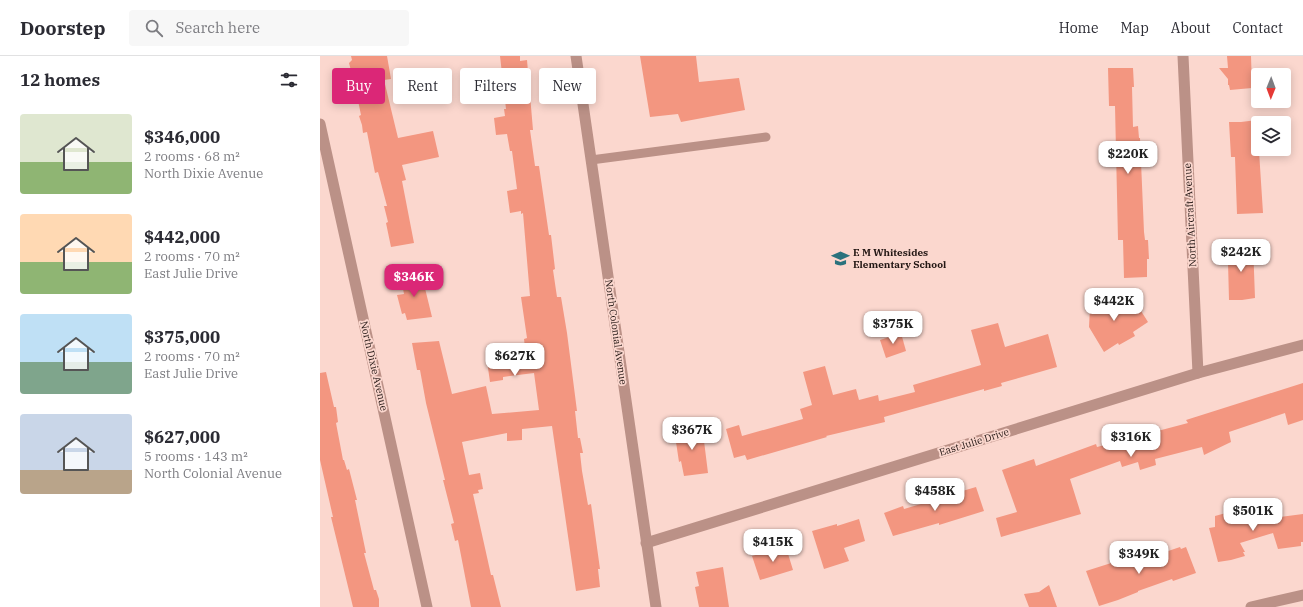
<!DOCTYPE html>
<html lang="en">
<head>
<meta charset="utf-8">
<style>
  body { margin:0; font-family:"IBM Plex Serif",serif; background:#f7f7f7; color:#2b2b33; height:100vh; display:flex; flex-direction:column; font-size:15px; white-space:nowrap }
  * { box-sizing:border-box; margin:0 }
  p { font-size:13px; color:#7c7c81 }
  .icon { flex:none; width:22px; height:22px; fill:none; stroke:currentColor; stroke-width:2; stroke-linecap:round; stroke-linejoin:round }
  .map { position:relative; flex:1; overflow:hidden }
  .drawer { display:flex; flex-direction:column; background:#fff; width:320px }
  .drawer>* { flex:none }
  .top-card { position:absolute; left:12px; top:12px; width:380px; height:36px; display:flex; gap:8px }
  .needle { width:26px; rotate:181deg }
  .tools { position:absolute; left:931px; top:12px; display:grid; gap:8px }
  .tools a { display:grid; place-items:center; width:40px; height:40px; border-radius:4px; background:#fff; box-shadow:0 2px 10px #0003; font-size:20px }
  .price { position:absolute; translate:-50% -34px; padding:0 9px; border-radius:8px; background:#fff; color:#222; font-size:13px; line-height:26px; filter:drop-shadow(0 1px 2px #0008) }
  .price::after { content:''; position:absolute; left:50%; top:24px; width:12px; height:9px; margin-left:-6px; background:inherit; clip-path:polygon(0 0,100% 0,50% 100%) }
  .price.active { background:#db2777; color:#fff }
  ul { padding:0; list-style:none }
  li { display:flex; align-items:center; gap:12px; height:100px; padding:0 20px }
  li span { display:grid; place-items:center; flex:none; width:112px; height:80px; border-radius:4px; color:#555 }
  li>.icon { margin-inline-start:auto }
  span .icon { width:48px; height:48px; fill:#fffc; stroke-width:1 }
  li b { font-size:17px }
  h2 { display:flex; justify-content:space-between; align-items:center; height:48px; padding:0 20px; font-size:17px }
  .pill { padding:0 14px; border-radius:4px; background:#fff; box-shadow:0 2px 10px #0003; font-size:14px; line-height:36px }
  .pill.active { background:#db2777; color:#fff }
  header { display:flex; align-items:center; gap:24px; box-sizing:border-box; height:56px; padding:0 20px; background:#fff; border-bottom:1px solid #e1e1e2 }
  header strong { font-size:19px }
  nav { display:flex; gap:22px; margin-inline-start:auto; font-size:14px }
  .search { width:280px; height:36px; background:#f7f7f7; display:flex; align-items:center; gap:10px; box-sizing:border-box; padding:0 14px; border-radius:4px; color:#7c7c81; font-size:15px }
  main { display:flex; flex:1; min-height:0 }
  .map>svg:first-child { display:block }
  .building { fill:#f39680 }
  .lines { fill:none; stroke-linecap:round; stroke-linejoin:round }
  .service { stroke:#bb9187; stroke-width:9 }
  .minor { stroke:#bb9187; stroke-width:11 }
  .tertiary { stroke:#bb9187; stroke-width:11 }
  .labels { text-anchor:middle; dominant-baseline:central; stroke-width:3.5; stroke-linejoin:round; paint-order:stroke }
  .street-label { font-size:10px; fill:#231714; stroke:#fbd7ce }
  .poi-label { font-size:10px; font-weight:bold; fill:#231714; stroke:#fbd7ce; text-anchor:start }
</style>
</head>
<body>
<header>
<strong>Doorstep</strong>
<div class="search"><svg class="icon" aria-label="search" viewBox="0 0 24 24"><circle cx="10" cy="10" r="6"/><path d="M15 15l6 6"/></svg>Search here</div>
<nav><a>Home</a><a>Map</a><a>About</a><a>Contact</a></nav>
</header>
<main>
<section class="drawer">
<h2>12 homes<svg class="icon" aria-label="filters" viewBox="0 0 24 24"><path d="M4 7h16M4 17h16"/><circle cx="9" cy="7" r="2"/><circle cx="15" cy="17" r="2"/></svg></h2>
<ul>
<li><span style="background:linear-gradient(#dfe7d0 60%,#8fb573 0)"><svg class="icon" aria-label="home" viewBox="0 0 24 24"><path d="M3 11l9-7 9 7M6 9v11h12V9"/></svg></span><div><b>$346,000</b><p>2 rooms · 68 m²</p><p>North Dixie Avenue</p></div></li>
<li><span style="background:linear-gradient(#ffd9b3 60%,#8fb573 0)"><svg class="icon" aria-label="home" viewBox="0 0 24 24"><path d="M3 11l9-7 9 7M6 9v11h12V9"/></svg></span><div><b>$442,000</b><p>2 rooms · 70 m²</p><p>East Julie Drive</p></div></li>
<li><span style="background:linear-gradient(#bfe0f5 60%,#7fa58c 0)"><svg class="icon" aria-label="home" viewBox="0 0 24 24"><path d="M3 11l9-7 9 7M6 9v11h12V9"/></svg></span><div><b>$375,000</b><p>2 rooms · 70 m²</p><p>East Julie Drive</p></div></li>
<li><span style="background:linear-gradient(#c9d6e8 70%,#b9a48a 0)"><svg class="icon" aria-label="home" viewBox="0 0 24 24"><path d="M3 11l9-7 9 7M6 9v11h12V9"/></svg></span><div><b>$627,000</b><p>5 rooms · 143 m²</p><p>North Colonial Avenue</p></div></li>
</ul>
</section>
<div class="map">
<svg width="983" height="551" viewBox="0 0 983 551">
  <rect width="100%" height="100%" fill="#fbd7ce"/>
  <g class="building">
    <polygon points="31,0 67,0 71,23 64,24 78,82 113,75 119,101 82,109 86,124 82,125 94,187 71,191 66,167 68,166 64,150 67,150 58,116 55,117 47,76 43,77 42,69 39,60 41,59 35,30 29,7 32,4"/>
    <polygon points="180,0 200,0 200,5 207,4 213,74 210,74 215,110 219,110 229,179 231,179 235,213 233,214 237,241 241,241 247,277 257,355 255,355 258,382 260,382 263,397 260,397 262,415 268,449 271,448 280,513 278,513 280,531 256,535 232,370 202,373 202,384 187,385 187,377 142,386 149,419 160,417 163,433 158,434 159,437 153,438 171,519 173,519 181,551 151,551 138,484 135,485 131,468 134,467 123,424 125,424 106,347 100,314 97,314 92,287 119,285 132,338 166,330 172,358 219,354 214,317 183,321 183,324 170,326 167,305 206,300 204,283 207,282 201,241 210,240 203,157 201,158 201,155 190,157 187,135 197,133 192,95 190,95 187,78 176,79 174,62 185,60 184,53 186,53"/>
    <polygon points="320,0 376,0 379,26 419,22 425,54 361,66 358,58 330,61"/>
    <polygon points="907,0 931,0 932,32 910,34 909,29 908,29 908,23 899,12 908,12"/>
    <polygon points="788,12 813,12 814,31 812,31 813,71 818,70 819,82 820,82 824,176 825,184 828,184 829,203 827,203 827,221 804,222 803,184 798,184 795,50 789,50"/>
    <polygon points="937,64 943,157 917,158 915,101 911,101 909,66 921,66"/>
    <polygon points="933,188 935,242 922,244 909,244 908,206 910,205 910,189"/>
    <polygon points="101,216 112,261 87,264 85,257 82,258 77,239 84,238 81,222"/>
    <polygon points="792,238 803,255 816,247 828,266 813,276 815,280 799,289 798,287 784,296 769,271 770,251"/>
    <polygon points="678,267 685,291 728,278 737,311 681,327 682,330 664,335 664,333 564,361 565,366 506,380 507,381 427,404 425,399 414,402 406,373 419,369 422,380 483,363 480,353 492,349 483,316 505,310 513,339 536,333 539,344 558,339 559,345 595,336 593,329 661,309 651,274"/>
    <polygon points="581,277 586,295 566,302 560,284"/>
    <polygon points="6,316 14,351 16,351 18,366 16,367 23,404 24,404 27,414 29,413 37,444 35,444 46,497 44,497 54,534 56,534 59,543 59,551 33,551 11,461 13,461 0,404 0,317"/>
    <polygon points="983,327 983,364 968,369 965,357 909,376 911,386 884,399 882,391 835,403 836,409 820,414 818,406 802,411 800,405 750,423 761,458 681,481 676,462 697,456 682,414 714,403 716,410 776,388 777,391 868,367 866,364"/>
    <polygon points="382,369 388,417 364,420 361,405 359,406 356,386 361,386 359,373"/>
    <polygon points="656,431 664,455 619,469 619,467 573,480 564,457 583,450 584,453 611,445 619,442 627,436 639,436"/>
    <polygon points="924,452 927,462 960,461 983,458 983,486 981,486 981,490 958,493 953,477 920,487 925,496 923,496 925,500 911,504 898,506 889,472 895,471 895,460"/>
    <polygon points="539,463 545,485 524,492 529,505 504,513 492,475 517,468 517,470"/>
    <polygon points="465,488 473,514 440,524 432,500 447,496 446,494 456,492"/>
    <polygon points="860,491 861,493 866,491 876,517 853,525 852,523 818,535 818,536 798,544 779,550 766,515 807,502 810,508"/>
    <polygon points="403,511 409,551 379,551 375,531 379,530 376,516"/>
    <polygon points="729,529 737,551 709,551 704,538 719,536"/>
  </g>
  <g class="lines">
    <polyline class="service" points="271,104 446,81"/>
    <g class="minor">
      <polyline points="256,0 336,551"/>
      <polyline points="863,0 878,317"/>
      <polyline points="0,68 107,551"/>
      <polyline points="326,487 878,317 983,289"/>
    </g>
    <polyline class="tertiary" points="931,551 983,539"/>
  </g>
  <defs>
    <symbol id="school-bare" viewBox="-9 -9 18 18"><path d="M0-5L7-2L0 1L-7-2ZM-4 1L0 2.5L4 1V4Q0 6-4 4Z" fill="#2a727d" stroke="#fbd7ce" stroke-width="2.5" paint-order="stroke"/></symbol>
  </defs>
  <g fill-rule="evenodd">
    <use href="#school-bare" x="508" y="190" width="25" height="25"/>
  </g>
  <g class="labels">
    <g class="street-label">
      <text transform="translate(870 159) rotate(-93)">North Aircraft Avenue</text>
      <text transform="translate(296 276) rotate(82)">North Colonial Avenue</text>
      <text transform="translate(54 310) rotate(77)">North Dixie Avenue</text>
      <text transform="translate(654 386) rotate(-17)">East Julie Drive</text>
    </g>
    <g class="poi-label">
      <text x="533" y="196">E M Whitesides<tspan x="533" dy="12">Elementary School</tspan></text>
    </g>
  </g>
</svg>
<div class="tools">
<a><svg class="needle" viewBox="-14 -14 28 28"><path d="M0-13l5 13h-10z" fill="#e53935"/><path d="M0 13l5-13h-10z" fill="#7c7c81"/></svg></a>
<a><svg class="icon" aria-label="layers" viewBox="0 0 24 24"><path d="M12 4l9 5-9 5-9-5zM3 14l9 5 9-5"/></svg></a>
</div>
<b class="price" style="left:808px;top:119px">$220K</b>
<b class="price" style="left:921px;top:217px">$242K</b>
<b class="price active" style="left:94px;top:242px">$346K</b>
<b class="price" style="left:794px;top:266px">$442K</b>
<b class="price" style="left:573px;top:289px">$375K</b>
<b class="price" style="left:195px;top:321px">$627K</b>
<b class="price" style="left:372px;top:395px">$367K</b>
<b class="price" style="left:811px;top:402px">$316K</b>
<b class="price" style="left:615px;top:456px">$458K</b>
<b class="price" style="left:933px;top:476px">$501K</b>
<b class="price" style="left:453px;top:507px">$415K</b>
<b class="price" style="left:819px;top:519px">$349K</b>
<div class="top-card">
<a class="pill active">Buy</a>
<a class="pill">Rent</a>
<a class="pill">Filters</a>
<a class="pill">New</a>
</div>
</div>
</main>
</body>
</html>
